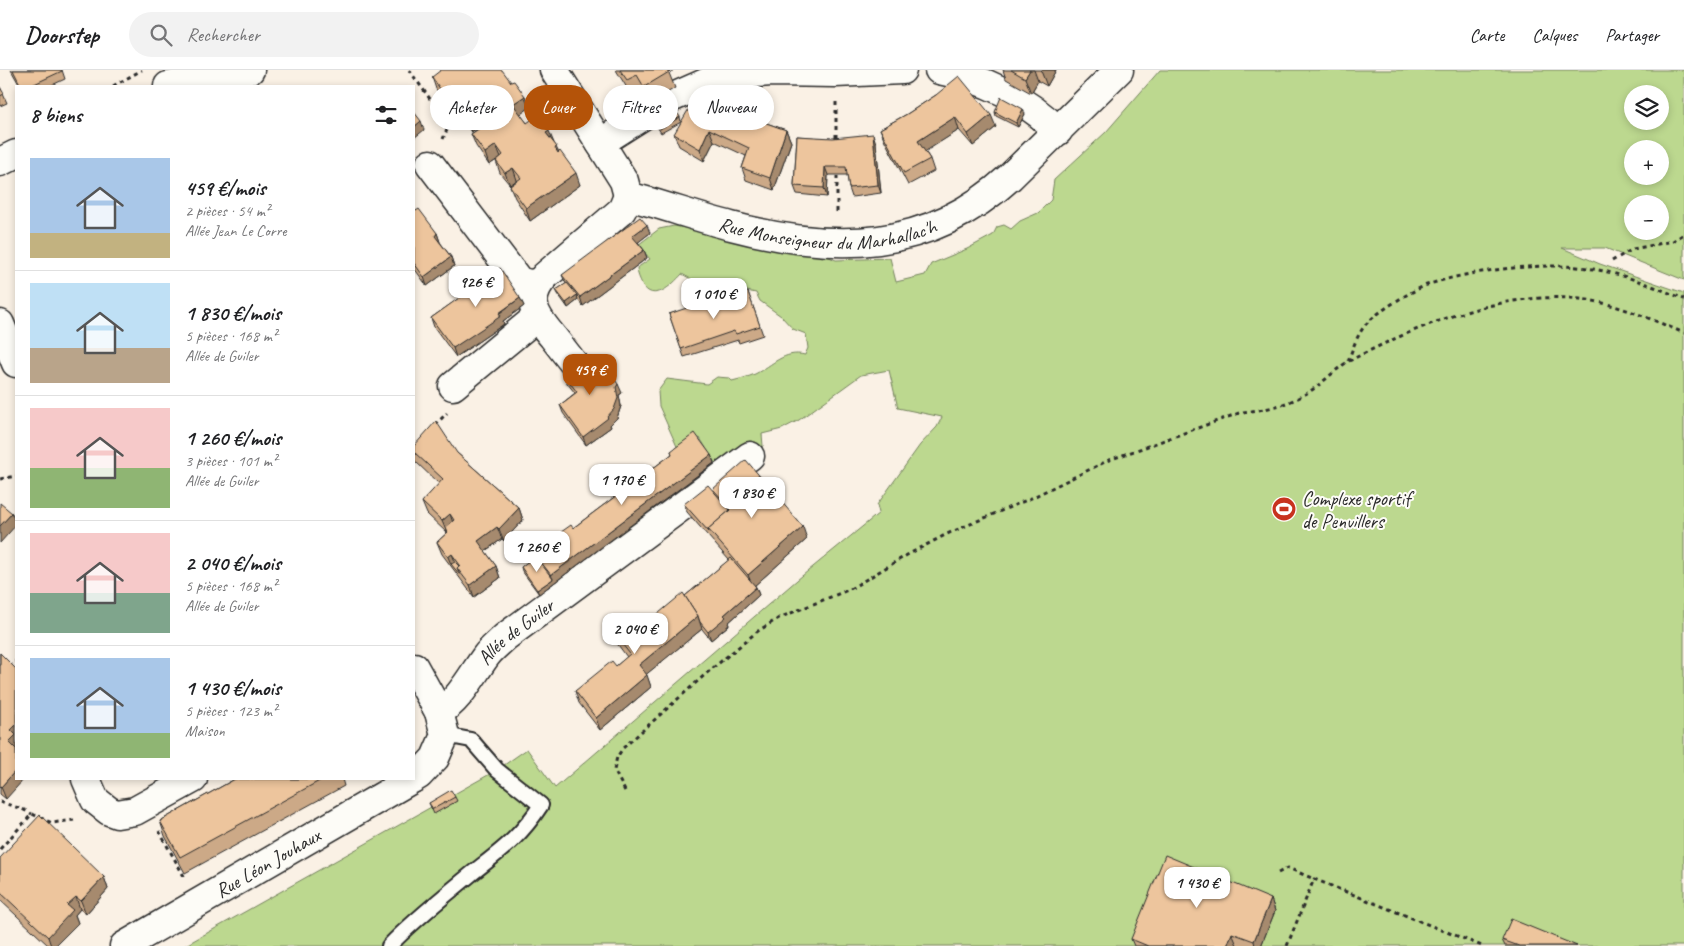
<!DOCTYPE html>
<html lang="fr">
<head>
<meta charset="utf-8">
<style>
  body { margin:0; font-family:Caveat,sans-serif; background:#f2f2f2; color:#202124; height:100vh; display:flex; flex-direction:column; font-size:19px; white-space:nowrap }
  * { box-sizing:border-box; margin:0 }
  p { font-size:16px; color:#757577 }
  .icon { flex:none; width:28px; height:28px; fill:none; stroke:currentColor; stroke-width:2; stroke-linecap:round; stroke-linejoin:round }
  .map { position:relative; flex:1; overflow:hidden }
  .details { position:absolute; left:15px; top:15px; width:400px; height:695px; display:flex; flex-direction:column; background:#fff; border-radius:0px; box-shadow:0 2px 8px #0003 }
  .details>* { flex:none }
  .hud { position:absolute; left:430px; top:15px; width:475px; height:45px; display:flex; gap:10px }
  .tools { position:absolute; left:1624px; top:15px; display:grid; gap:10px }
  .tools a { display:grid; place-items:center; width:45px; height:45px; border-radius:50%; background:#fff; box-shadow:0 2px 8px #0003; font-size:25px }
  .price { position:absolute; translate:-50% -42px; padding:0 11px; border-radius:10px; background:#fff; color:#222; font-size:16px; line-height:32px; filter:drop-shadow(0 1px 2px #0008) }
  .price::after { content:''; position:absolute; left:50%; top:30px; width:15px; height:11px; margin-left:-8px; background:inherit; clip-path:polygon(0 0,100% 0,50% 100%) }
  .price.current { background:#b45309; color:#fff }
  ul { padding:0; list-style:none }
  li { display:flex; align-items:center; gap:15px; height:125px; padding:0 15px }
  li+li { border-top:1px solid #e0e0e0 }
  li span { display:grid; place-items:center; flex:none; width:140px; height:100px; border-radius:0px; color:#555 }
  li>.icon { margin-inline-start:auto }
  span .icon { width:60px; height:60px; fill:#fffc; stroke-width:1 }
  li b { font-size:21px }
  h2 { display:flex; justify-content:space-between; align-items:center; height:60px; padding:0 15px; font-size:21px }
  .tag { padding:0 18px; border-radius:22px; background:#fff; box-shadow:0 2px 8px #0003; font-size:18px; line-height:45px }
  .tag.current { background:#b45309; color:#fff }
  header { display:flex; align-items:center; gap:30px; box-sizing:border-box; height:70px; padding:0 25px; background:#fff; border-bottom:1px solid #e0e0e0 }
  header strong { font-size:24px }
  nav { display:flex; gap:28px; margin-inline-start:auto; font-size:18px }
  .search { width:350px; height:45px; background:#f2f2f2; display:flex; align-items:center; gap:12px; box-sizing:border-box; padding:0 18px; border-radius:28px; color:#757577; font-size:19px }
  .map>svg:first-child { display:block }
  .green { fill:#bcd88f; stroke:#74825d; fill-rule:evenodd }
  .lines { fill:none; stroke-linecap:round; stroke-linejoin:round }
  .lane-casing { stroke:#2b2b2b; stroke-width:18 }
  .street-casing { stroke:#2b2b2b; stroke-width:31 }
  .path { stroke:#2b2b2b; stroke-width:3; stroke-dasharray:4 4; stroke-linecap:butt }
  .lane { stroke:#fdfcf7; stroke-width:14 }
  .street { stroke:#fdfcf7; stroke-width:28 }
  .wall { fill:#cca987; stroke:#2b2b2b }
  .shaded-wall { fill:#a68a6e; stroke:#2b2b2b }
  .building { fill:#edc59d; stroke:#2b2b2b }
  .labels { text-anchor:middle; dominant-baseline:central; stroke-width:4; stroke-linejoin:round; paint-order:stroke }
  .street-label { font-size:20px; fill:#2b2b2b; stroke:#fdfcf7 }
  .poi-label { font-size:20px; fill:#2b2b2b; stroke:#fdfcf7; text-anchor:start }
</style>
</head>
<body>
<header>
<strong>Doorstep</strong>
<div class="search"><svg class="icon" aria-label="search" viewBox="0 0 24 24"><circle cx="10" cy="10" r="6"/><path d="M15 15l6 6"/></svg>Rechercher</div>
<nav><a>Carte</a><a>Calques</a><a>Partager</a></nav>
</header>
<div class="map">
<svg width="1684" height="876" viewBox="0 0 1684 876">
  <rect width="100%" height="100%" fill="#faf1e5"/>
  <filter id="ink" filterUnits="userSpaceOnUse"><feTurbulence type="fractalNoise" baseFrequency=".02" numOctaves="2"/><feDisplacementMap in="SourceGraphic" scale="10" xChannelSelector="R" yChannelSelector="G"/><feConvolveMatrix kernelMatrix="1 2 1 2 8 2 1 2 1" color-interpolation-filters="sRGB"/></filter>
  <g filter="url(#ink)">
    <path class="green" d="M1160 0H1684V210L1605 178H1562L1600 194 1684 223V876H184L497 700 527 679 555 718 797 510 879 443 877 435 920 375 937 357 942 347 898 338 889 300 861 305 799 350 782 359 762 364 763 376 750 380 717 396 700 368 679 381 659 336 658 321 667 309 707 314 717 307 729 308 732 311C740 309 748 307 755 304 773 295 784 280 805 285L808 278 806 264 793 259 781 246 760 231 756 223 742 220 731 215 714 222 682 204C672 215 653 234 642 214 640 209 637 204 637 198L650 189 638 175 659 159 674 156 815 181 836 190 890 188 896 212 925 205 931 194 967 179 993 165 997 157 1004 155 1011 159 1020 151 1038 143 1051 130 1054 110 1106 62ZM1632 24H1660V51H1632ZM1632 79H1660V106H1632ZM1632 134H1660V161H1632Z"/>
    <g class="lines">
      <defs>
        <path id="lane" d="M389 876C414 850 442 828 470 805 500 781 519 769 541 735L497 700 471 670 445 665"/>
        <g id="street">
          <path id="s1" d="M554 0 624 111 628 126C663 135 696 147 731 156 834 183 927 183 1010 107L1119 0"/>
          <path d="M939 0C982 8 1027 29 1058 61"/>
          <polyline points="168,16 250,0"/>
          <polyline points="600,73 671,28 721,6 771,2 835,3 902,0"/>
          <polyline points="0,92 16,84"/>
          <polyline points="430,94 519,211 529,214 538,213"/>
          <polyline points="0,254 16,293"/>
          <path d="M575 295C568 286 560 276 553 267 536 247 523 230 545 206L622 140 628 126"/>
          <polyline points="453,316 537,247"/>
          <polyline points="414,597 439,642 445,665 435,688 419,705 414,708"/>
          <path id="s2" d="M439 642C460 630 472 605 486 586 491 579 499 573 505 567L750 386"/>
          <polyline points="86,709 95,730 109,741 117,744 135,741 193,709"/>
          <path id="s3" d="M124 876 412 709"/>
        </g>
      </defs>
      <use href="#lane" class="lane-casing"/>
      <use href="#street" class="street-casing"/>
      <g class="path">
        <polyline points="409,0 449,55 443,69"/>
        <polyline points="113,16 142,0"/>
        <polyline points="836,32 836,71"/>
        <polyline points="837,106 837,145"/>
        <polyline points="1612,191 1633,179 1673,171 1684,164"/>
        <path d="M1348 291C1353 278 1357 265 1366 254 1380 240 1409 222 1427 215 1470 200 1548 191 1593 199 1624 204 1655 217 1684 229"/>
        <polyline points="435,355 447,343"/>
        <polyline points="0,409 16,406"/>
        <polyline points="9,597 16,591"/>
        <path d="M625 721 614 700 617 687 623 678 708 602 758 561 779 548 850 519 907 485 947 464 1029 429 1109 390 1242 342C1268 340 1295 333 1316 317 1327 309 1337 298 1349 291 1417 256 1502 220 1580 229 1617 233 1650 249 1684 263"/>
        <polyline points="0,732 22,739 32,744"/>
        <polyline points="159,761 185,808"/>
        <polyline points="0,779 32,744 52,753 74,750"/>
        <polyline points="1278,803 1288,798 1314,809"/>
        <polyline points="1287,876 1314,809 1482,876"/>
      </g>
      <use href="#lane" class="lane"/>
      <use href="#street" class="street"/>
    </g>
    <g class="wall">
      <polygon points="11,0 62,0 65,9 50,16 20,16"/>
      <polygon points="616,0 674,0 669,3 675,18 650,33 642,20 632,26"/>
      <polygon points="1003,0 1056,0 1047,16 1038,11 1031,23 1006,9"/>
      <polygon points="432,7 511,12 525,26 529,38 520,44 527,53 554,73 559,83 580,115 530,151 515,128 510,116 518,111 517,110 510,115 500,103 496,91 498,89 489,95 476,76 471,64 480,58 479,57 471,62 462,49 457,37 452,41 436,19"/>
      <polygon points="0,17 7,33 0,36"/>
      <polygon points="936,25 996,57 973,76 959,60 925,81 930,89 934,101 908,115 885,71 880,59 907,44"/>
      <polygon points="725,35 758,50 786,60 791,72 774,120 746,110 742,98 746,86 714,71 704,91 679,76 674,64"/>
      <polygon points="995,42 1025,44 1018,57 996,46"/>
      <polygon points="652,46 680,47 681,52 661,63 653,50"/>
      <polygon points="797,66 876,73 881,123 852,127 849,118 847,105 828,105 827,127 797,124 794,116"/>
      <polygon points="414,139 437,163 440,172 451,187 454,196 427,216 414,198"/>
      <polygon points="650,163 638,172 644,180 647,188 583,236 578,230 568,238 558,224 556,220 566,214 562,205"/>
      <polygon points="478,214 520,228 524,236 503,251 504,254 456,287 434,257 431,248 465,224 464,220"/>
      <polygon points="748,222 763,265 739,273 738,270 684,287 669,244 715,232"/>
      <polygon points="564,305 622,323 619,325 621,336 617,348 610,355 611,357 586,375 563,343 560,335 575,323 567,313"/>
      <polygon points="414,376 457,383 519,438 523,450 504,471 502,469 485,481 496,496 500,508 474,527 442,484 437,472 448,462 447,463 427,444 422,432 439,414 415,391 414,388"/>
      <polygon points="671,381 711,385 714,393 539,524 522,501 521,497 535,486 533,482 573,458 672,384"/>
      <polygon points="713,419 807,469 755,515 759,525 728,553 729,555 711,570 702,559 646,604 651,617 600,660 579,633 575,621 616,596 627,587 616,572 611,560 641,558 685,526 729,490 687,442 684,434 714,422"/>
      <polygon points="0,583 6,729 0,724"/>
      <polygon points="235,709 342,709 344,716 185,803 165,766 160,751"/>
      <polygon points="455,727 457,731 434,744 429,733"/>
      <polygon points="0,788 104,807 108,819 86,844 80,839 75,845 78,853 55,876 49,876 0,830"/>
      <polygon points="1271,829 1275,841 1261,876 1240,876 1237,875 1236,876 1134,876 1131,869"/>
      <polygon points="1502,870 1577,876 1505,876"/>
    </g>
    <g class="shaded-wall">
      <polygon points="665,0 674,0 669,3"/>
      <polygon points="1030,0 1034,0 1038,11 1031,23 1025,8"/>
      <polygon points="1042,0 1056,0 1047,16 1041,1"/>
      <polygon points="458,21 462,33 452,41 447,29"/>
      <polygon points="525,26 529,38 518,46 513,34"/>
      <polygon points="1023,39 1025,44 1018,57 1016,53"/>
      <polygon points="475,44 479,57 471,62 467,50"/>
      <polygon points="991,45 996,57 973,76 968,64"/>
      <polygon points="955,47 959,60 923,83 918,71"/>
      <polygon points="421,51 424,60 414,68 414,57"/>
      <polygon points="709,59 714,71 704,91 700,79"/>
      <polygon points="786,60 791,72 774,120 770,108"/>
      <polygon points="549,61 554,73 546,63"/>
      <polygon points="873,64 876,73 881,123 878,115"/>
      <polygon points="496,75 501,87 489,95 485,83"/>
      <polygon points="825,97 828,105 827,127 824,118"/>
      <polygon points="513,98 517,110 510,115 505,103"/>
      <polygon points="576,103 580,115 530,151 526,138"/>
      <polygon points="647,155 650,163 636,174 632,166"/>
      <polygon points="437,163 440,172 438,174 435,166"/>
      <polygon points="644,180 647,188 583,236 580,227"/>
      <polygon points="451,187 454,196 427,216 424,207"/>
      <polygon points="577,225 578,230 568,238 566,233"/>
      <polygon points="520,228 524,236 503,251 504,254 456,287 453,278"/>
      <polygon points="618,314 622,323 619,325 621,336 617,348 610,355 611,357 586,375 583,367 607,347 616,317"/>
      <polygon points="711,385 714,393 539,524 537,520 553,509 551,505"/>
      <polygon points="519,438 523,450 504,471 499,459"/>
      <polygon points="12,443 16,455 0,473 0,456"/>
      <polygon points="450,444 454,456 446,457 448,462 447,463 442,451"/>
      <polygon points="497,457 502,469 482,483 478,471"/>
      <polygon points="803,457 807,469 753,517 748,505"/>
      <polygon points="452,484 457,496 451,494 448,487"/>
      <polygon points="496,496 500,508 474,527 470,515"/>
      <polygon points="756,517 759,525 728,553 729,555 711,570 708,562 724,545"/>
      <polygon points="698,546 702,559 643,607 639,595"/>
      <polygon points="647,605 651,617 600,660 596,648"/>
      <polygon points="16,655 16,682 9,672 11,660"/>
      <polygon points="16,700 16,709 24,709 6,729 1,717"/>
      <polygon points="104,807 108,819 86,844 81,831"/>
      <polygon points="76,827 80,839 75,845 78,853 55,876 51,876 48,867 67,835"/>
      <polygon points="1271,829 1275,841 1261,876 1255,876 1254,871"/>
      <polygon points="1232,863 1237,875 1236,876 1227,876"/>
    </g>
    <g class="building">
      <polygon points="13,0 62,0 62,1 30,16 21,16"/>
      <polygon points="441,0 502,0 511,12 514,11 525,26 513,34 527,53 538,45 549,61 546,63 557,77 555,78 558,83 560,81 576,103 526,138 510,116 521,108 513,98 505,103 496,91 503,85 496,75 485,83 471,64 483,56 475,44 467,50 457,37 465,31 458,21 447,29 432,7"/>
      <polygon points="620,0 668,0 669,2 644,17 637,5 627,10"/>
      <polygon points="1011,0 1030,0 1025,8"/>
      <polygon points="959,6 991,45 968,64 955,47 918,71 930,89 904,103 880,59 907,44 936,25"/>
      <polygon points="0,17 4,24 0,26"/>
      <polygon points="700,20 725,35 758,50 786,60 770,108 742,98 749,78 709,59 700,79 674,64"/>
      <polygon points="1001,27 1023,39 1016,53 995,42"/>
      <polygon points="672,34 680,47 660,59 652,46"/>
      <polygon points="414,42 421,51 414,57"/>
      <polygon points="873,64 878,115 849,118 846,97 825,97 824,118 794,116 797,66 833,68"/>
      <polygon points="414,139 416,141 419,139 437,163 435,166 451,187 424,207 414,193"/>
      <polygon points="640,147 647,155 632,166 644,180 580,227 562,205"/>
      <polygon points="500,198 520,228 499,243 501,246 453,278 431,248 466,223 464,220 477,211 478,214"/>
      <polygon points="567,213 577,225 566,233 556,220"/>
      <polygon points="748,222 760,256 736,264 734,261 681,279 669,244 713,229 715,232"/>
      <polygon points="583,291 603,293 618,314 616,317 618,328 614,339 607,347 608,348 583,367 560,335 577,322 564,305"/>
      <polygon points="436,351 457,383 519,438 499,459 497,457 478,471 496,496 470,515 457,498 460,495 452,484 448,487 437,472 448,462 446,457 454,450 450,444 442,451 422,432 443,409 414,382 414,376"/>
      <polygon points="695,363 711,385 551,505 533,482 571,455 573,458 672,384 671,381"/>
      <polygon points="746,390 803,457 748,505 708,459 731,439 713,419"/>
      <polygon points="708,415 730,440 708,459 709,462 684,434"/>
      <polygon points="0,433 12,443 0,456"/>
      <polygon points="535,486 553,509 537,520 521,497"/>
      <polygon points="731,488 756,517 724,545 726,547 708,562 700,552 698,546 685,526"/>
      <polygon points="455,492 459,496 457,498 460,505 451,494"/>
      <polygon points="683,523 698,546 639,595 647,605 596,648 575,621 612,591 616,596 630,584 611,560 631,546 641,558"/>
      <polygon points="0,583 16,599 16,655 11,660 16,665 9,672 16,679 16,700 1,717 0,716"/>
      <polygon points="235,709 323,709 180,787 160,751"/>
      <polygon points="451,720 455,727 433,739 429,733"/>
      <polygon points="40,745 104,807 81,831 76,827 67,835 73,840 48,867 0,822 0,788"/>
      <polygon points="1165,785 1271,829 1254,871 1232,863 1227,876 1148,876 1131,869"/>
      <polygon points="1511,849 1577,876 1519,876 1502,870"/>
    </g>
  </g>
  <defs>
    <symbol id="stadium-disc" viewBox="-11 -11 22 22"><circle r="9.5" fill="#c8321e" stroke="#fdfcf7"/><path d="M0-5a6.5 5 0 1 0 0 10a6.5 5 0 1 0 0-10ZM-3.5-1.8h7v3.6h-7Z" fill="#fff"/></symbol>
  </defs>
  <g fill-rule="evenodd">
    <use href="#stadium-disc" x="1270" y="425" width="28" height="28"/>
  </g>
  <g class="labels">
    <g class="street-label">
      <text stroke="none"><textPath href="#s1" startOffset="352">Rue Monseigneur du Marhallac'h</textPath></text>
      <text stroke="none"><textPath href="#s2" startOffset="112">Allée de Guiler</textPath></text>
      <text stroke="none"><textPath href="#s3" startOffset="166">Rue Léon Jouhaux</textPath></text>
    </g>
    <g class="poi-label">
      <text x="1302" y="428">Complexe sportif<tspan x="1302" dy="23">de Penvillers</tspan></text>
    </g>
  </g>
</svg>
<div class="tools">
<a><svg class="icon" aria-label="layers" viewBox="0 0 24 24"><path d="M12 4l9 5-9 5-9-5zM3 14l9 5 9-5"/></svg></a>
<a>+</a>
<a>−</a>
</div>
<b class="price" style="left:476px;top:238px">926 €</b>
<b class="price" style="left:714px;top:250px">1 010 €</b>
<b class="price current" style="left:590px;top:326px">459 €</b>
<b class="price" style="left:622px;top:436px">1 170 €</b>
<b class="price" style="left:752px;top:449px">1 830 €</b>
<b class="price" style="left:537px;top:503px">1 260 €</b>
<b class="price" style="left:635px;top:585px">2 040 €</b>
<b class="price" style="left:1197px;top:839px">1 430 €</b>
<div class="hud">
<a class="tag">Acheter</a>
<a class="tag current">Louer</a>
<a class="tag">Filtres</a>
<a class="tag">Nouveau</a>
</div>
<section class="details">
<h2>8 biens<svg class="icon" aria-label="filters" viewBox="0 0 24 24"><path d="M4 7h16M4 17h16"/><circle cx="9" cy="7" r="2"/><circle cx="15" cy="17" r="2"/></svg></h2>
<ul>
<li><span style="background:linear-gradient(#a9c7e8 75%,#c2b280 0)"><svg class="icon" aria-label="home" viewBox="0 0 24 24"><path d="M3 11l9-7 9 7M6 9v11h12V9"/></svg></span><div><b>459 €/mois</b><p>2 pièces · 54 m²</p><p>Allée Jean Le Corre</p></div></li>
<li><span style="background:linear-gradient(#bfe0f5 65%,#b9a48a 0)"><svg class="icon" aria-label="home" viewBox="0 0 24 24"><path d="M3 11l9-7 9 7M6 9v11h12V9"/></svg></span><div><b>1 830 €/mois</b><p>5 pièces · 168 m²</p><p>Allée de Guiler</p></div></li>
<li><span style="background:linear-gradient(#f6c9c9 60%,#8fb573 0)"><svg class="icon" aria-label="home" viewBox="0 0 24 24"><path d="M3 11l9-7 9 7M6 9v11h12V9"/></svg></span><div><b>1 260 €/mois</b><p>3 pièces · 101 m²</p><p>Allée de Guiler</p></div></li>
<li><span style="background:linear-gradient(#f6c9c9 60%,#7fa58c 0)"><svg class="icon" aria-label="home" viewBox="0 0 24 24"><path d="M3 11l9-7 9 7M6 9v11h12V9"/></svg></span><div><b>2 040 €/mois</b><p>5 pièces · 168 m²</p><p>Allée de Guiler</p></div></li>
<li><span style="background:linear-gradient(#a9c7e8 75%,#8fb573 0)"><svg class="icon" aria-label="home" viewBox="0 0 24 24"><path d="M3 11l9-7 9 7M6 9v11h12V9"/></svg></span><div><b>1 430 €/mois</b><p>5 pièces · 123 m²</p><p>Maison</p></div></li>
</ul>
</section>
</div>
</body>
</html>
